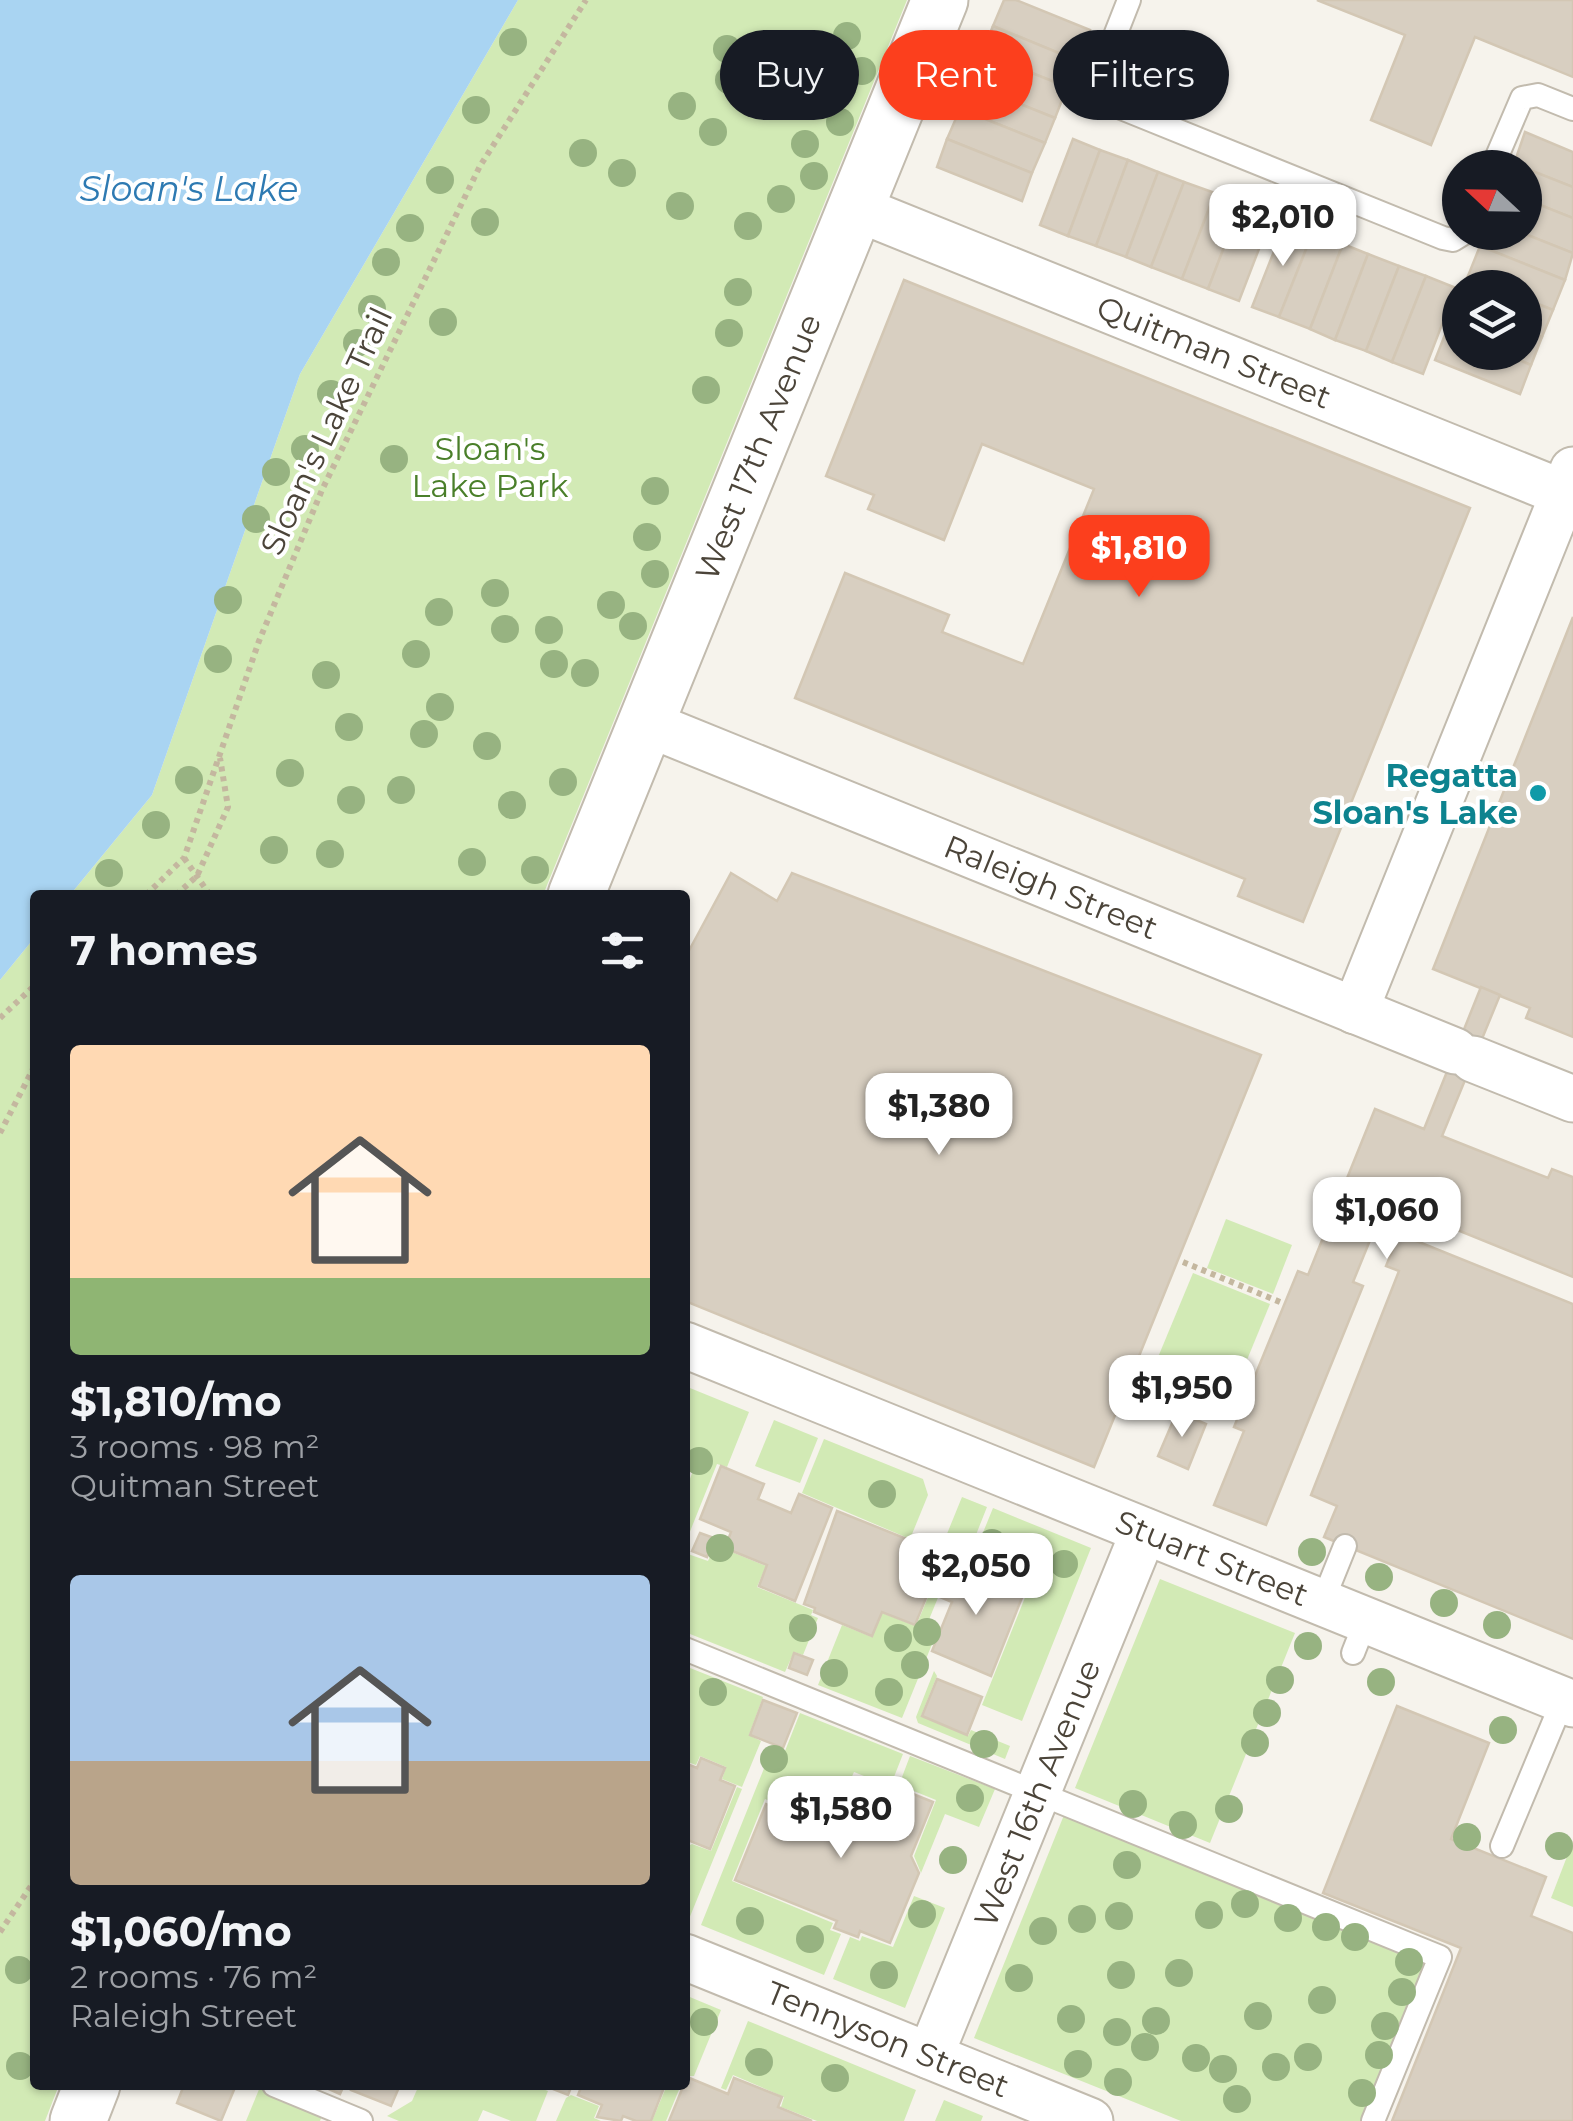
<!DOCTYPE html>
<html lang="en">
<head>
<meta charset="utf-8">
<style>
  body { margin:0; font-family:Montserrat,sans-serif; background:#20242c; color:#f1f3f6; height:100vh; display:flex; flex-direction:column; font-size:38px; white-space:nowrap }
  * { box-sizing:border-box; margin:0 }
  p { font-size:32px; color:#9ea1a6 }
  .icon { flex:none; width:55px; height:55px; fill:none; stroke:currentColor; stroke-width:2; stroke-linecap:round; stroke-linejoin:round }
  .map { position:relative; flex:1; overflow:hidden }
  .panel { position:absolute; left:30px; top:890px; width:660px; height:1200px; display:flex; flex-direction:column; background:#171b24; border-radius:10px; box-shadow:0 2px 8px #0004 }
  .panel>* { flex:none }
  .guide { position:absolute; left:720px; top:30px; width:702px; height:90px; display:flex; gap:20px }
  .needle { width:65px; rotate:292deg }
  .buttons { position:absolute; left:1442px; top:150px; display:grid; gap:20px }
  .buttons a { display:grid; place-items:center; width:100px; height:100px; border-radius:50%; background:#171b24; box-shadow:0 2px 8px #0004; font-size:50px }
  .price { position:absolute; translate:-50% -85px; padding:0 22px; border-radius:20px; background:#fff; color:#222; font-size:32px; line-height:65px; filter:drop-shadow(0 2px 5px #0008) }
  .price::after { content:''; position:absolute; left:50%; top:60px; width:30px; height:22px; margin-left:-15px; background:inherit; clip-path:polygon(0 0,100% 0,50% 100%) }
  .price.current { background:#fc3f1d; color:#fff }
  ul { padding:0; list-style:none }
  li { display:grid; align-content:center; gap:20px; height:530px; padding:0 40px }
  li span { display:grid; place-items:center; height:310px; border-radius:10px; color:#555 }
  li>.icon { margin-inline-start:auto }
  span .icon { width:180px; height:180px; fill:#fffc; stroke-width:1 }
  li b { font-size:42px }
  h2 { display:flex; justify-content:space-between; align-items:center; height:120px; padding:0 40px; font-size:42px }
  .pill { padding:0 35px; border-radius:45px; background:#171b24; box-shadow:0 2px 8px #0004; font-size:35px; line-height:90px }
  .pill.current { background:#fc3f1d; color:#fff }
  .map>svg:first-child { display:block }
  .green { fill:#d2eab5 }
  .water { fill:#a9d4f2 }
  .building { fill:#d8cfc1; stroke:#d3c7b4; stroke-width:2.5 }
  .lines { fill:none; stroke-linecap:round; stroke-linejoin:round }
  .service-casing { stroke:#c2bbae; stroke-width:26 }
  .minor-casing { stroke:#c2bbae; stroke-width:49 }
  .tertiary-casing { stroke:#c2bbae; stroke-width:59 }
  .path { stroke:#c4b79f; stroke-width:6; stroke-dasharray:5 5; stroke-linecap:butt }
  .service { stroke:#fff; stroke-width:22 }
  .minor { stroke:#fff; stroke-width:45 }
  .tertiary { stroke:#fff; stroke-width:55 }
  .tree { fill:#97b381 }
  .culture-dot { fill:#0f9aa8; stroke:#fff; stroke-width:4 }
  .labels { text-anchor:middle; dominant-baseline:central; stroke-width:8; stroke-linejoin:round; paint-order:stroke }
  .street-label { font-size:32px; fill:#4b4439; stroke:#fff }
  .park-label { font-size:32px; fill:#4a7f2a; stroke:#fff }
  .culture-label { font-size:32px; font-weight:bold; fill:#0d838f; stroke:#fff; text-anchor:end }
  .water-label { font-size:35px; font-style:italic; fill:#2e7ab2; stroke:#fff }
</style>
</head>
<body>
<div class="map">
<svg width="1573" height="2121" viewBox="0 0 1573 2121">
  <rect width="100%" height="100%" fill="#f6f3ec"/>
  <g class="green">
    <polygon points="518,0 907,0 543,895 70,895 152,795 300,374"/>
    <polygon points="35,937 35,2085 59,2085 45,2121 0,2121 0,980"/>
    <polygon points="1226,1219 1292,1245 1273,1294 1207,1268"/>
    <polygon points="1193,1273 1270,1304 1228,1406 1151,1374"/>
    <polygon points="685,1386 749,1412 727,1467 717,1464 685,1544 685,1492 694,1468 685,1464"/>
    <polygon points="774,1420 818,1438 800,1483 755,1466"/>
    <polygon points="824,1439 923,1479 928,1495 910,1539 802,1493"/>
    <polygon points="962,1497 987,1507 964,1565 953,1561 928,1622 939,1627 902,1718 818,1685 842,1625 872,1637 882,1613 916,1626 946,1554 940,1551"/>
    <polygon points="993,1508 1091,1548 1022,1721 982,1705 1026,1595 1012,1588 1015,1580 971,1562"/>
    <polygon points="715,1545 766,1566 757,1587 813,1610 811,1615 818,1618 803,1655 794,1652 785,1672 685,1632 685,1553 708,1561"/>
    <polygon points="1160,1579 1295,1633 1210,1843 1075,1788"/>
    <polygon points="685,1666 763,1697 749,1735 761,1741 742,1787 722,1779 726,1767 700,1756 696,1765 685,1761"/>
    <polygon points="934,1671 937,1676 921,1716 968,1736 971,1730 1010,1746 1005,1759 918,1723 916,1717"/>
    <polygon points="800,1713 903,1754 892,1782 881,1778 879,1782 854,1772 845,1792 825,1785 816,1806 792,1796 787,1808 765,1799 732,1881 833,1923 830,1930 841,1934 824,1975 701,1925 773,1746 785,1751"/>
    <polygon points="910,1756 995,1789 979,1827 945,1814 921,1873 914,1856 936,1800 899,1785"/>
    <polygon points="737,1787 742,1789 689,1919 685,1917 685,1848 692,1844 711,1851"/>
    <polygon points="1064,1815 1429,1962 1365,2121 1181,2121 974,2038"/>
    <polygon points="1573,1841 1573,1907 1551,1898"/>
    <polygon points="914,1896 945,1908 905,2008 833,1979 850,1937 860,1941 862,1936 893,1947"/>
    <polygon points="685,1995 721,2010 694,2076 685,2076"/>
    <polygon points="748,2021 916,2090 904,2121 817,2121 781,2107 784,2097 733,2075 726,2090 721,2088"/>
    <polygon points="419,2085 477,2085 485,2088 487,2085 533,2085 548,2091 536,2121 511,2121 483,2110 478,2121 399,2121 387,2116 412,2101"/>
    <polygon points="667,2085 681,2085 666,2121 652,2121"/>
    <polygon points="260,2087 323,2113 320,2121 246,2121"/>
    <polygon points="571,2095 599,2106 594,2118 601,2121 556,2121 566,2098"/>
    <polygon points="944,2100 983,2116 981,2121 935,2121"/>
  </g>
  <polygon class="water" points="0,0 518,0 300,374 152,795 70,895 35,895 35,937 0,980"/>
  <g class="building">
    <polygon points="1004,0 1016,0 1090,30 1078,61 993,26"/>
    <polygon points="1317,0 1573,0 1573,77 1475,37 1431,145 1371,120 1405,35"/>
    <polygon points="993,26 1078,61 1067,87 982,53"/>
    <polygon points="982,53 1067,87 1055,118 970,84"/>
    <polygon points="970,84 1055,118 1045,143 960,109"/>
    <polygon points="960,109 1045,143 1032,173 947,139"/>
    <polygon points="1525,132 1573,152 1573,187 1514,164"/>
    <polygon points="947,139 1032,173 1022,201 937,167"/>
    <polygon points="1073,139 1100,150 1068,236 1040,225"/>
    <polygon points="1100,150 1128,160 1096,246 1068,236"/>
    <polygon points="1128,160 1158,172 1126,257 1096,246"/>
    <polygon points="1525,168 1573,187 1573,218 1525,199"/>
    <polygon points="1158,172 1184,182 1151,267 1126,257"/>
    <polygon points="1184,182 1215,193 1182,279 1151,267"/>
    <polygon points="1215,193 1241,203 1208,289 1182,279"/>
    <polygon points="1525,199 1573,218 1573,253 1520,232 1525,232"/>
    <polygon points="1241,203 1272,215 1239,301 1208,289"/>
    <polygon points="1286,221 1313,232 1279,317 1252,307"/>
    <polygon points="1313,232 1343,244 1310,329 1279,317"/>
    <polygon points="1486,232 1520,232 1573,253 1565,280 1480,246"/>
    <polygon points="1343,244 1368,254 1335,340 1310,329"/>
    <polygon points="1480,246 1565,280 1553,310 1525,299 1525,288 1496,288 1468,276"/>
    <polygon points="1368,254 1399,266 1366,351 1335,340"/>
    <polygon points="1399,266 1426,276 1392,362 1366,351"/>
    <polygon points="1426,276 1456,288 1423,374 1392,362"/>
    <polygon points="1468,276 1496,288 1463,288"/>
    <polygon points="904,280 1470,508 1303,922 1238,896 1245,879 795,698 845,573 949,615 942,632 1023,664 1094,489 982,444 944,540 868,509 874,495 826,476"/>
    <polygon points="1525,299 1553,310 1542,337 1525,331"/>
    <polygon points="1457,304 1460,305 1460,337 1446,332"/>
    <polygon points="1525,331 1542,337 1531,365 1499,352 1525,352"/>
    <polygon points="1446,332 1460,337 1460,352 1499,352 1531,365 1520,394 1435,360"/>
    <polygon points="1573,617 1573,1037 1526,1018 1530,1008 1433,969"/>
    <polygon points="731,873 777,901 792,873 1261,1055 1094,1467 685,1301 685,958"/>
    <polygon points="1481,987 1500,995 1442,1136 1548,1178 1552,1169 1573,1177 1573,1277 1386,1201 1353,1282 1363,1286 1266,1525 1214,1505 1244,1431 1234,1427 1298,1271 1308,1275 1375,1109 1424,1129"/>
    <polygon points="1399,1234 1573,1304 1573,1639 1324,1537 1337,1506 1311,1495 1399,1271 1386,1266"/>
    <polygon points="1177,1412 1206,1424 1188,1469 1158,1456"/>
    <polygon points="721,1466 764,1484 758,1499 791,1513 799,1494 832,1508 795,1601 759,1586 767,1565 725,1548 731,1532 700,1519"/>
    <polygon points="837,1511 944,1554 915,1625 882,1612 872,1636 814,1612 815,1608 804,1604"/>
    <polygon points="700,1533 714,1538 707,1557 692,1551"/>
    <polygon points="954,1563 967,1568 968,1564 1012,1582 1009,1590 1023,1595 991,1676 932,1651 952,1602 940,1597"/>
    <polygon points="794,1653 813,1660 807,1675 789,1668"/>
    <polygon points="937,1679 982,1697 967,1735 922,1716"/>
    <polygon points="763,1700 797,1713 783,1748 750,1735"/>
    <polygon points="1397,1706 1489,1743 1451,1839 1546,1877 1531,1916 1573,1933 1573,2121 1392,2121 1461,1948 1323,1893"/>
    <polygon points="701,1758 725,1768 720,1780 735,1786 710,1849 685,1839 685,1763 697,1768"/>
    <polygon points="883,1782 933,1802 911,1856 919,1873 890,1943 860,1931 858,1937 834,1928 837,1921 735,1880 766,1804 788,1812 793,1800 848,1823 854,1809 870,1815"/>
    <polygon points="687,2077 728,2094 734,2078 782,2097 778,2107 812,2121 669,2121"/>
    <polygon points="184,2085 236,2085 221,2121 177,2103"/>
    <polygon points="320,2085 344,2085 340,2094"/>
    <polygon points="353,2085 400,2085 391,2106 351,2090"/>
    <polygon points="543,2085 572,2085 568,2095"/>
    <polygon points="582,2085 665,2085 651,2121 636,2121 623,2116 621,2121 597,2117 602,2105 578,2095"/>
  </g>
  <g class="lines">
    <defs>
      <g id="service">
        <polyline points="1129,0 1096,84 1098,94 1104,101 1443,238 1453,240 1466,232"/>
        <polyline points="1492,168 1522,98 1538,95 1573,109"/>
        <polyline points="1322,1603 1345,1546"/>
        <polyline points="685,1649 1440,1957 1373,2121"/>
        <polyline points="1353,1653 1366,1620"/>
        <polyline points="1502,1846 1563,1700"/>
        <polyline points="274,2085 361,2121"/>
      </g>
      <g id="minor">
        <polyline points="856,208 1573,497"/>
        <polyline points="646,723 1455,1051"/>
        <polyline points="1355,1011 1573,470"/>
        <polyline points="1473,1059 1573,1099"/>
        <polyline points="685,1345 1573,1704"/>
        <polyline points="685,1957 1090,2121"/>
        <polyline points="930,2056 1144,1531"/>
      </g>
      <g id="tertiary">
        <polyline points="576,895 940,0"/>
        <polyline points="78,2121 92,2085"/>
      </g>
    </defs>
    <use href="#service" class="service-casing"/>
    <use href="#minor" class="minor-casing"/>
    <use href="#tertiary" class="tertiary-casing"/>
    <g class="path">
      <polyline points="184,858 210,895"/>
      <polyline points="146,895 184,858 259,641 322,490 480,166 586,0"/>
      <polyline points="176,895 197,876 228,807 220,758"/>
      <polyline points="0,1018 35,985"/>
      <polyline points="0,1133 35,1065"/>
      <polyline points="1183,1262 1280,1302"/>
      <polyline points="1137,1375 1235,1414"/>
      <polyline points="0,1932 35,1880"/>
    </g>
    <use href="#service" class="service"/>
    <use href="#minor" class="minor"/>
    <use href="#tertiary" class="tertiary"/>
  </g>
  <g class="tree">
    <circle cx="847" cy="36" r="14"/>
    <circle cx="513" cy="42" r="14"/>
    <circle cx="727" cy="49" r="14"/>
    <circle cx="862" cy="71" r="14"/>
    <circle cx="729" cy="80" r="14"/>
    <circle cx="828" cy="86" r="14"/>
    <circle cx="682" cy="106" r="14"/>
    <circle cx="476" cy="110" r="14"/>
    <circle cx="840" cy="122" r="14"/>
    <circle cx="713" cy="132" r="14"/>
    <circle cx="805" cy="144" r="14"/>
    <circle cx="583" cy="153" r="14"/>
    <circle cx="622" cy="173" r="14"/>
    <circle cx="814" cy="176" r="14"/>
    <circle cx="440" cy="180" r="14"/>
    <circle cx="781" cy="199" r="14"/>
    <circle cx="680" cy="206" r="14"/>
    <circle cx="485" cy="222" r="14"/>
    <circle cx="748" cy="226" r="14"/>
    <circle cx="410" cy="228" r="14"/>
    <circle cx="386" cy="262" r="14"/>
    <circle cx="738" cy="292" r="14"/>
    <circle cx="372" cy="309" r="14"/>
    <circle cx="443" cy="322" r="14"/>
    <circle cx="729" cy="333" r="14"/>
    <circle cx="357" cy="343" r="14"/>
    <circle cx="706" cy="390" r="14"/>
    <circle cx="331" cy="394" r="14"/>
    <circle cx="305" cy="449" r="14"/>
    <circle cx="394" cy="459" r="14"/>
    <circle cx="276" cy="472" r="14"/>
    <circle cx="655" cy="491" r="14"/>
    <circle cx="256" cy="519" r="14"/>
    <circle cx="647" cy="537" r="14"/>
    <circle cx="655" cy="574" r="14"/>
    <circle cx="495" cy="593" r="14"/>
    <circle cx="228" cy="600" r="14"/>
    <circle cx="611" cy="605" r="14"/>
    <circle cx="439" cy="612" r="14"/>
    <circle cx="633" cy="626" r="14"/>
    <circle cx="505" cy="629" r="14"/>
    <circle cx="549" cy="630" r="14"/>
    <circle cx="416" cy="654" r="14"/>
    <circle cx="218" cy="659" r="14"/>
    <circle cx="554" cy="664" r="14"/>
    <circle cx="585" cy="673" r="14"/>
    <circle cx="326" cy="675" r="14"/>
    <circle cx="440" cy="707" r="14"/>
    <circle cx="349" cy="727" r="14"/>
    <circle cx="424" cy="734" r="14"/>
    <circle cx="487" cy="746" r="14"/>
    <circle cx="290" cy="773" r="14"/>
    <circle cx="189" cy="780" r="14"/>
    <circle cx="563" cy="782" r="14"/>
    <circle cx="401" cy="790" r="14"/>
    <circle cx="351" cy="800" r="14"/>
    <circle cx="512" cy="805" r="14"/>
    <circle cx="156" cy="825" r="14"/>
    <circle cx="274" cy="850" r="14"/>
    <circle cx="330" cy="854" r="14"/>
    <circle cx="472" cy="862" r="14"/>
    <circle cx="535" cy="870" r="14"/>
    <circle cx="109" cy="873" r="14"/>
    <circle cx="699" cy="1461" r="14"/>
    <circle cx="882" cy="1494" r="14"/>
    <circle cx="992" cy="1543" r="14"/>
    <circle cx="720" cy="1548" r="14"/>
    <circle cx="1312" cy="1552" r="14"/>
    <circle cx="1064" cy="1564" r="14"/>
    <circle cx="1379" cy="1577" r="14"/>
    <circle cx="1444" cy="1603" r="14"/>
    <circle cx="1497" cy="1625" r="14"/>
    <circle cx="803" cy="1628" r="14"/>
    <circle cx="927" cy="1632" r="14"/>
    <circle cx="898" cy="1638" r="14"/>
    <circle cx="1308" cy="1646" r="14"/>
    <circle cx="915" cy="1665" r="14"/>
    <circle cx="834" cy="1673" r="14"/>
    <circle cx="1280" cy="1680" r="14"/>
    <circle cx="1381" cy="1682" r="14"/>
    <circle cx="713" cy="1692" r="14"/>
    <circle cx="889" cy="1692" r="14"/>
    <circle cx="1267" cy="1713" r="14"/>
    <circle cx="1503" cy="1730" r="14"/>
    <circle cx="1255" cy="1743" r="14"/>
    <circle cx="984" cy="1744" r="14"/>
    <circle cx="774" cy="1759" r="14"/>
    <circle cx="970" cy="1798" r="14"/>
    <circle cx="1133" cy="1804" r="14"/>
    <circle cx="1229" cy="1809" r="14"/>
    <circle cx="1183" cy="1825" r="14"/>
    <circle cx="1467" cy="1837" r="14"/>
    <circle cx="1559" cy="1846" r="14"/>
    <circle cx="953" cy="1860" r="14"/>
    <circle cx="1127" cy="1865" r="14"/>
    <circle cx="1245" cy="1904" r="14"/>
    <circle cx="922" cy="1914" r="14"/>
    <circle cx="1209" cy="1915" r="14"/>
    <circle cx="1119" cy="1916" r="14"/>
    <circle cx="1288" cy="1918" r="14"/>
    <circle cx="1082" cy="1919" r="14"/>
    <circle cx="750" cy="1921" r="14"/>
    <circle cx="1326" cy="1927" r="14"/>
    <circle cx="1043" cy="1931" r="14"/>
    <circle cx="1355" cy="1937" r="14"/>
    <circle cx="810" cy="1939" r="14"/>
    <circle cx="1409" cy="1962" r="14"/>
    <circle cx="19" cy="1970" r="14"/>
    <circle cx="1179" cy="1973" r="14"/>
    <circle cx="884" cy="1975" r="14"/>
    <circle cx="1121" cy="1975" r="14"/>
    <circle cx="1019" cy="1978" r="14"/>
    <circle cx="1402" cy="1992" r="14"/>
    <circle cx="1322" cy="2000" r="14"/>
    <circle cx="1258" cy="2016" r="14"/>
    <circle cx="1071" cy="2019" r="14"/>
    <circle cx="1156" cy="2021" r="14"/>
    <circle cx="704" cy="2022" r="14"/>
    <circle cx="1385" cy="2026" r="14"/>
    <circle cx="1117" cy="2032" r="14"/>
    <circle cx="1145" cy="2047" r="14"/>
    <circle cx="1379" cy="2055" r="14"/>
    <circle cx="1308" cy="2057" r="14"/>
    <circle cx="1196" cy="2058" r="14"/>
    <circle cx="759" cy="2062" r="14"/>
    <circle cx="1078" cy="2064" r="14"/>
    <circle cx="20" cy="2066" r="14"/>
    <circle cx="1276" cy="2067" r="14"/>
    <circle cx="1223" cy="2069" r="14"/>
    <circle cx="835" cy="2078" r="14"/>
    <circle cx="1118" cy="2082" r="14"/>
    <circle cx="1362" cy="2093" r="14"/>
    <circle cx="1237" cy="2099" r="14"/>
  </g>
  <circle class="culture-dot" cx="1538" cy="793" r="10"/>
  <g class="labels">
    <g class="street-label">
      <text transform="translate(1214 352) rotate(22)">Quitman Street</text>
      <text transform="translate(326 431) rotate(-65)">Sloan's Lake Trail</text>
      <text transform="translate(758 447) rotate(-68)">West 17th Avenue</text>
      <text transform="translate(1051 887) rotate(22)">Raleigh Street</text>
      <text transform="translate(1212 1558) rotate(22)">Stuart Street</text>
      <text transform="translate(1037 1793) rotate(-68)">West 16th Avenue</text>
      <text transform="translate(888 2039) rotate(22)">Tennyson Street</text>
    </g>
    <g class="park-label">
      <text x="490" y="448">Sloan's<tspan x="490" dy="37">Lake Park</tspan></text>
    </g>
    <g class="culture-label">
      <text x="1518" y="775">Regatta<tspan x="1518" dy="37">Sloan's Lake</tspan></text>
    </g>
    <g class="water-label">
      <text x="189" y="188">Sloan's Lake</text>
    </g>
  </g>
</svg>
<div class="buttons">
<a><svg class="needle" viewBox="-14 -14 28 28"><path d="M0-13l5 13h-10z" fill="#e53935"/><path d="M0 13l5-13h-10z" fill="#9ea1a6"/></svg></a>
<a><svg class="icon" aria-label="layers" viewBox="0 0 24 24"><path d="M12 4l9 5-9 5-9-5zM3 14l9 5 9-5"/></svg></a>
</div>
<b class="price" style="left:1283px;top:269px">$2,010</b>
<b class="price current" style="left:1139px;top:600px">$1,810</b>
<b class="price" style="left:939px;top:1158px">$1,380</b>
<b class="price" style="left:1387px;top:1262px">$1,060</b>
<b class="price" style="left:1182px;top:1440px">$1,950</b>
<b class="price" style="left:976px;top:1618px">$2,050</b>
<b class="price" style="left:841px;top:1861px">$1,580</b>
<div class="guide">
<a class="pill">Buy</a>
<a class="pill current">Rent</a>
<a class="pill">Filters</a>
</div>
<section class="panel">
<h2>7 homes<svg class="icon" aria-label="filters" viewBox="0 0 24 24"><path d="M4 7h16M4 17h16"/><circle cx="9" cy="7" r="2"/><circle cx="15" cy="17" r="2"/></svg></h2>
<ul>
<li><span style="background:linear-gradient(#ffd9b3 75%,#8fb573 0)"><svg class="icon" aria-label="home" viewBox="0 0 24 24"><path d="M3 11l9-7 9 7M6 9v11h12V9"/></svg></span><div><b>$1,810/mo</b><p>3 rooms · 98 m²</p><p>Quitman Street</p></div></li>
<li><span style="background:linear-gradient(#a9c7e8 60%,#b9a48a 0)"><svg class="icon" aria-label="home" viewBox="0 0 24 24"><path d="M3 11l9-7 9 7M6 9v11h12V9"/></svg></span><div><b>$1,060/mo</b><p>2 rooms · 76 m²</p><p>Raleigh Street</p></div></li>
</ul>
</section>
</div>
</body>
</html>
